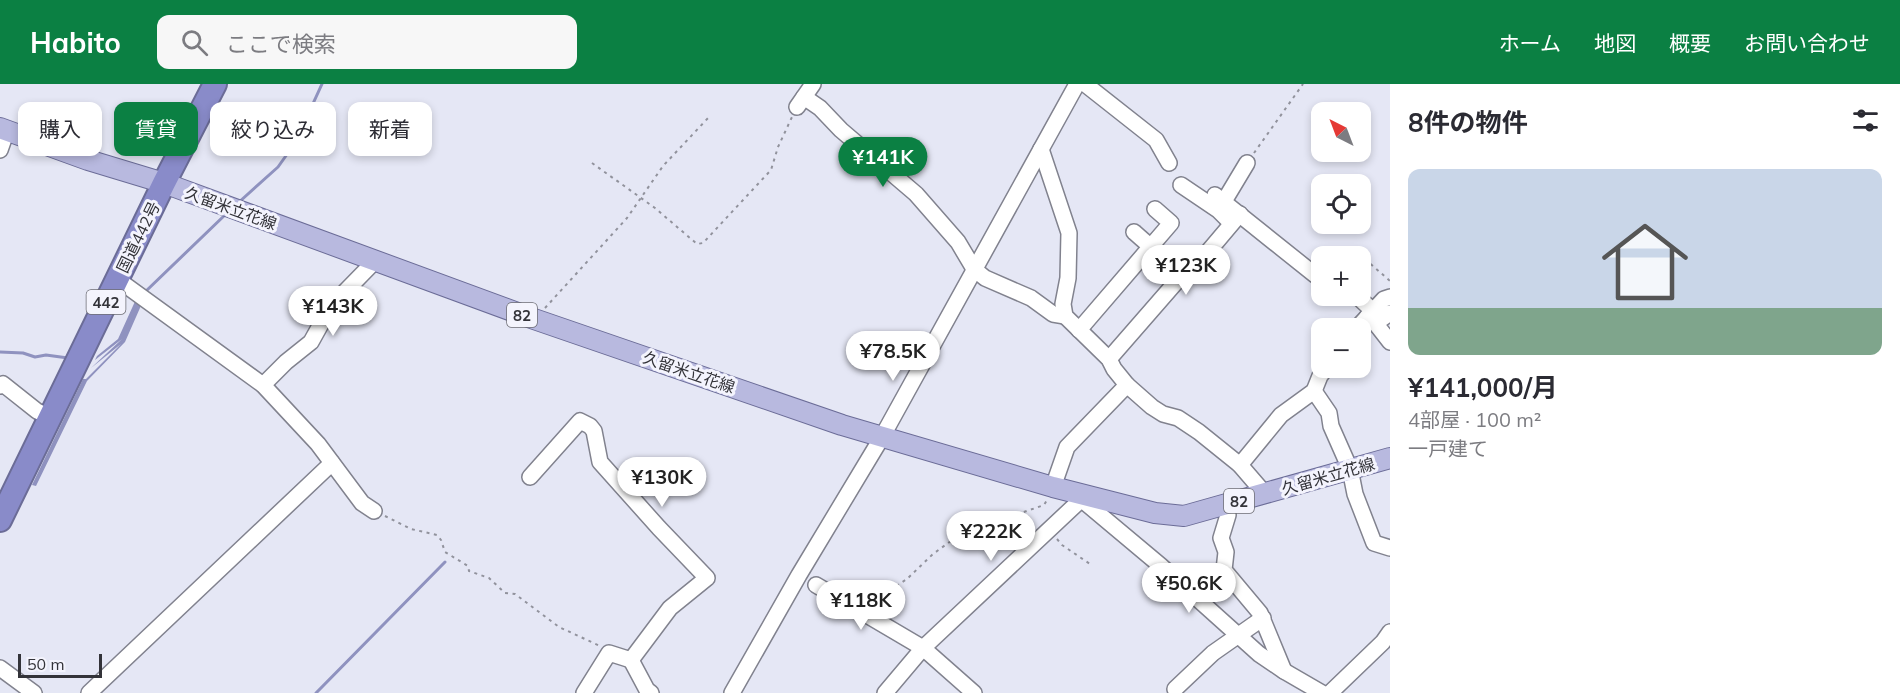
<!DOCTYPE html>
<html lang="ja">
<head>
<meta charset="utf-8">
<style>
  body { margin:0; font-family:Mulish,"Noto Sans JP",sans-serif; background:#f7f7f7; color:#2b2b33; height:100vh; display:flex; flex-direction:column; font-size:22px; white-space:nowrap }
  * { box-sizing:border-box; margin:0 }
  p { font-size:20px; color:#7c7c81 }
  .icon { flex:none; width:33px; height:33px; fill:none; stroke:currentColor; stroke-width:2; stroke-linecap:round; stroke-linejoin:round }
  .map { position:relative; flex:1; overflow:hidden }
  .side { display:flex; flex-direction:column; background:#fff; width:510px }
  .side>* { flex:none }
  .hud { position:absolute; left:18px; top:18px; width:570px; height:54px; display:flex; gap:12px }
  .needle { width:39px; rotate:318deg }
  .tools { position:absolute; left:1311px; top:18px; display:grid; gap:12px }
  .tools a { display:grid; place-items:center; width:60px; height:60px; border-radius:12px; background:#fff; box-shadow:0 3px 9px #0003; font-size:30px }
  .scale { position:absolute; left:18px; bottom:15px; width:84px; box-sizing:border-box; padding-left:6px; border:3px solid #333339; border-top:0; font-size:16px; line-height:21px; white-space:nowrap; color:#333339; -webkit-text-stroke:4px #f4f4fd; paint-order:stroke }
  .price { position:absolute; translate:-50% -51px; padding:0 14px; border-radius:21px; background:#fff; color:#222; font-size:20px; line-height:39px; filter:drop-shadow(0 2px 3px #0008) }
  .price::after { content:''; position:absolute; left:50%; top:36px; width:18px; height:14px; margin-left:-9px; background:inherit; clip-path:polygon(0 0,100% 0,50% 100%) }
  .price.selected { background:#0b8043; color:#fff }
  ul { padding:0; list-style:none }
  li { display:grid; align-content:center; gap:12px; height:318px; padding:0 18px }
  li span { display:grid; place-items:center; height:186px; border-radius:12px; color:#555 }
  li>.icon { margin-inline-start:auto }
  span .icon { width:108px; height:108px; fill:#fffc; stroke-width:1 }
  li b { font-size:26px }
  h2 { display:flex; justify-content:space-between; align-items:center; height:72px; padding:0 18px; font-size:26px }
  .pill { padding:0 21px; border-radius:12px; background:#fff; box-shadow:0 3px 9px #0003; font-size:21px; line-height:54px }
  .pill.selected { background:#0b8043; color:#fff }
  header { display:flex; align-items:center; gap:36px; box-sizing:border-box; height:84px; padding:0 30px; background:#0b8043; color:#fff }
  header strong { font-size:28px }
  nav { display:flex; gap:33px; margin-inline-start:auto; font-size:21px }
  .search { width:420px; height:54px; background:#f7f7f7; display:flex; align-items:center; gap:15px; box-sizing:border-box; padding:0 21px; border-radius:12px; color:#7c7c81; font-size:22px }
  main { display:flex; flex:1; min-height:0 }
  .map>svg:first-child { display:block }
  .water { fill:#8f92bf }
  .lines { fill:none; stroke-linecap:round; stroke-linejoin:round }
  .stream { stroke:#8f92bf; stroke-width:3 }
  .minor-casing { stroke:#81828e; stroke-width:18 }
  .major-casing { stroke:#6b6c97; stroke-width:22 }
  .highway-casing { stroke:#6b6c97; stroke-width:26 }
  .path { stroke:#91929c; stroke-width:2; stroke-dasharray:3 4.5; stroke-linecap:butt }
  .minor { stroke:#fff; stroke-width:15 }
  .major { stroke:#b8b9df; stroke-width:20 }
  .highway { stroke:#898bc9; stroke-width:22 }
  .labels { text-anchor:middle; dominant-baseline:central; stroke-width:6; stroke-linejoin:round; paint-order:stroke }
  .shield { fill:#f4f4fd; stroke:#6d6d74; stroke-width:1.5 }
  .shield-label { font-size:15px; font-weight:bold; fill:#333339 }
  .street-label { font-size:16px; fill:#333339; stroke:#f4f4fd }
</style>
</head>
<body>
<header>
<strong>Habito</strong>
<div class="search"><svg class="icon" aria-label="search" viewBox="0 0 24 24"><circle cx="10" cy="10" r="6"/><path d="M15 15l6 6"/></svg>ここで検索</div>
<nav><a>ホーム</a><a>地図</a><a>概要</a><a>お問い合わせ</a></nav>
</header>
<main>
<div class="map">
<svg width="1390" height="609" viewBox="0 0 1390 609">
  <rect width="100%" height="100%" fill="#e5e7f5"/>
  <polygon class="water" points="145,205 147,208 125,258 87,297 36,402 32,401 83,295 86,295 121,260 91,284 122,255 95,276 97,272 118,255 137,213"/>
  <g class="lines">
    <g class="stream">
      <polyline points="238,119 278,83 295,59 322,0"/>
      <polyline points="145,208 226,130"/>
      <polyline points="0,268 23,269 35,273 46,271 68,274"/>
      <polyline points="316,609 445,478"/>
    </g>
    <defs>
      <g id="minor">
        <polyline points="1085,0 1156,56 1169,79"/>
        <polyline points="804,13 820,24 841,46 916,110 958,158 974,185 985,194 1031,214 1053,230 1065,232"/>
        <polyline points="797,23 813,0"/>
        <polyline points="1041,65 1069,149 1068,194 1063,220 1065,232 1109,275 1114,285 1127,301 1152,323 1163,330 1178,334 1199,348 1240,381 1265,410"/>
        <polyline points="0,66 7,46"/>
        <polyline points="1181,101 1218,126 1227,135"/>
        <polyline points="1215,111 1315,191 1322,193"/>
        <polyline points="1223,119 1247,79"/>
        <polyline points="1134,148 1151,163"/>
        <polyline points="1144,171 1177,197"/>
        <polyline points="117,195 263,301 318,360 362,419 374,427"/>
        <polyline points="1357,212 1373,227"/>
        <polyline points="1367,233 1372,235 1390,258"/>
        <polyline points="1376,239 1390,229"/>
        <polyline points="1357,244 1384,215 1390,213"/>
        <polyline points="1079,246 1171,139 1155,125"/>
        <polyline points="1109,275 1177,197 1196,182 1240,130"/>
        <polyline points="263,301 286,278 311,258 331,222 375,177"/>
        <polyline points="0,302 3,300 37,327 50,333"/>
        <polyline points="1314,307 1329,329 1331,342 1350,385 1355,410 1374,459 1390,464"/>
        <polyline points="1240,381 1281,331 1314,307 1320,292 1326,284"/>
        <polyline points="530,393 580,337 590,342 594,347 600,378 659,444 707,494 670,524 631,576 647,606 651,609"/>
        <polyline points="1053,403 1067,363 1127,301"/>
        <polyline points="1081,415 1161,482 1259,570 1284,587 1322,609"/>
        <polyline points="1226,420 1228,431 1221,454 1226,468 1224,486 1260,529 1284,587"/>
        <polyline points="816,501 923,564 974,609"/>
        <polyline points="0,584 34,609"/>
        <polyline points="1175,605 1213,569 1263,534"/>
        <polyline points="89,609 332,379"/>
        <polyline points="584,609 609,569 631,576"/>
        <polyline points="732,609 799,491 882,353 1077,0"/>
        <polyline points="885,609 923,564 1086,411"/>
        <polyline points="1330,609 1383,558 1390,548"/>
      </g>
      <polyline id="major" points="0,44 88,76 164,99 534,235 842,341 1053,403 1155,429 1184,432 1390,374"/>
      <polyline id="highway" points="0,436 164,99 215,0"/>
    </defs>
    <use href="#minor" class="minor-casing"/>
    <use href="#major" class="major-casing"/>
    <use href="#highway" class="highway-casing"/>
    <g class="path">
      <polyline points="1254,69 1303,0"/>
      <polyline points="592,79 655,124 697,160 703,159 771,86 778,63 792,33"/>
      <polyline points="1365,175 1390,197"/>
      <polyline points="545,224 627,134 663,82 709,33"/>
      <polyline points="385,432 411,445 437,451 441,456 445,468 468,482 469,487 489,494 505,509 515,510 559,543 600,562"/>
      <polyline points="1057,455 1062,461 1090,480"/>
      <polyline points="871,518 907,495 933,470 955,454 972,446 990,443 1021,429 1044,421 1047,416"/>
    </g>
    <use href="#minor" class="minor"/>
    <use href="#major" class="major"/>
    <use href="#highway" class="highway"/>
  </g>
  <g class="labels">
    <g class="shield">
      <rect x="86.5" y="206" width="39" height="24" rx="4.5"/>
      <rect x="507" y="219" width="30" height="24" rx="4.5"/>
      <rect x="1224" y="405" width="30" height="24" rx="4.5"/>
    </g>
    <g class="shield-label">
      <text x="106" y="218">442</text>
      <text x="522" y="231">82</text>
      <text x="1239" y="417">82</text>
    </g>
    <g class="street-label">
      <text transform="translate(231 124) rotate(20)">久留米立花線</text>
      <text transform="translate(138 153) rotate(-64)">国道442号</text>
      <text transform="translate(689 288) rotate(19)">久留米立花線</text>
      <text transform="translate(1328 392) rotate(-16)">久留米立花線</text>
    </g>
  </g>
</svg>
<div class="tools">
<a><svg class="needle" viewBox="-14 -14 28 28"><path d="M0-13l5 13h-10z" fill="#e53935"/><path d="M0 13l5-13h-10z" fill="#7c7c81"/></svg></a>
<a><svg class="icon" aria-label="locate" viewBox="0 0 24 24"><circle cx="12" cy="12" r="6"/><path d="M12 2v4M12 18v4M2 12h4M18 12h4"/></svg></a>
<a>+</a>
<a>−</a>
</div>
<div class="scale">50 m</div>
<b class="price selected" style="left:883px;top:104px">¥141K</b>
<b class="price" style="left:1186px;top:212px">¥123K</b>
<b class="price" style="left:333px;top:253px">¥143K</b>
<b class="price" style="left:893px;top:298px">¥78.5K</b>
<b class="price" style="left:662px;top:424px">¥130K</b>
<b class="price" style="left:991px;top:478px">¥222K</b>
<b class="price" style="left:1189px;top:530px">¥50.6K</b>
<b class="price" style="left:861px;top:547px">¥118K</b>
<div class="hud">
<a class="pill">購入</a>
<a class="pill selected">賃貸</a>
<a class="pill">絞り込み</a>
<a class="pill">新着</a>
</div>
</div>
<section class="side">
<h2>8件の物件<svg class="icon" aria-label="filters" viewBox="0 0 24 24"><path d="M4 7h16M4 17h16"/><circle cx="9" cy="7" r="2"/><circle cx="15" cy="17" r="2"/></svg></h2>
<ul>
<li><span style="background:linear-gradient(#c9d6e8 75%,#7fa58c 0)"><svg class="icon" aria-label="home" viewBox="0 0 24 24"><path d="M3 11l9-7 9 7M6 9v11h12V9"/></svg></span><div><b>¥141,000/月</b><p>4部屋 · 100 m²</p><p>一戸建て</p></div></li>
</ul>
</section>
</main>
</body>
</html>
